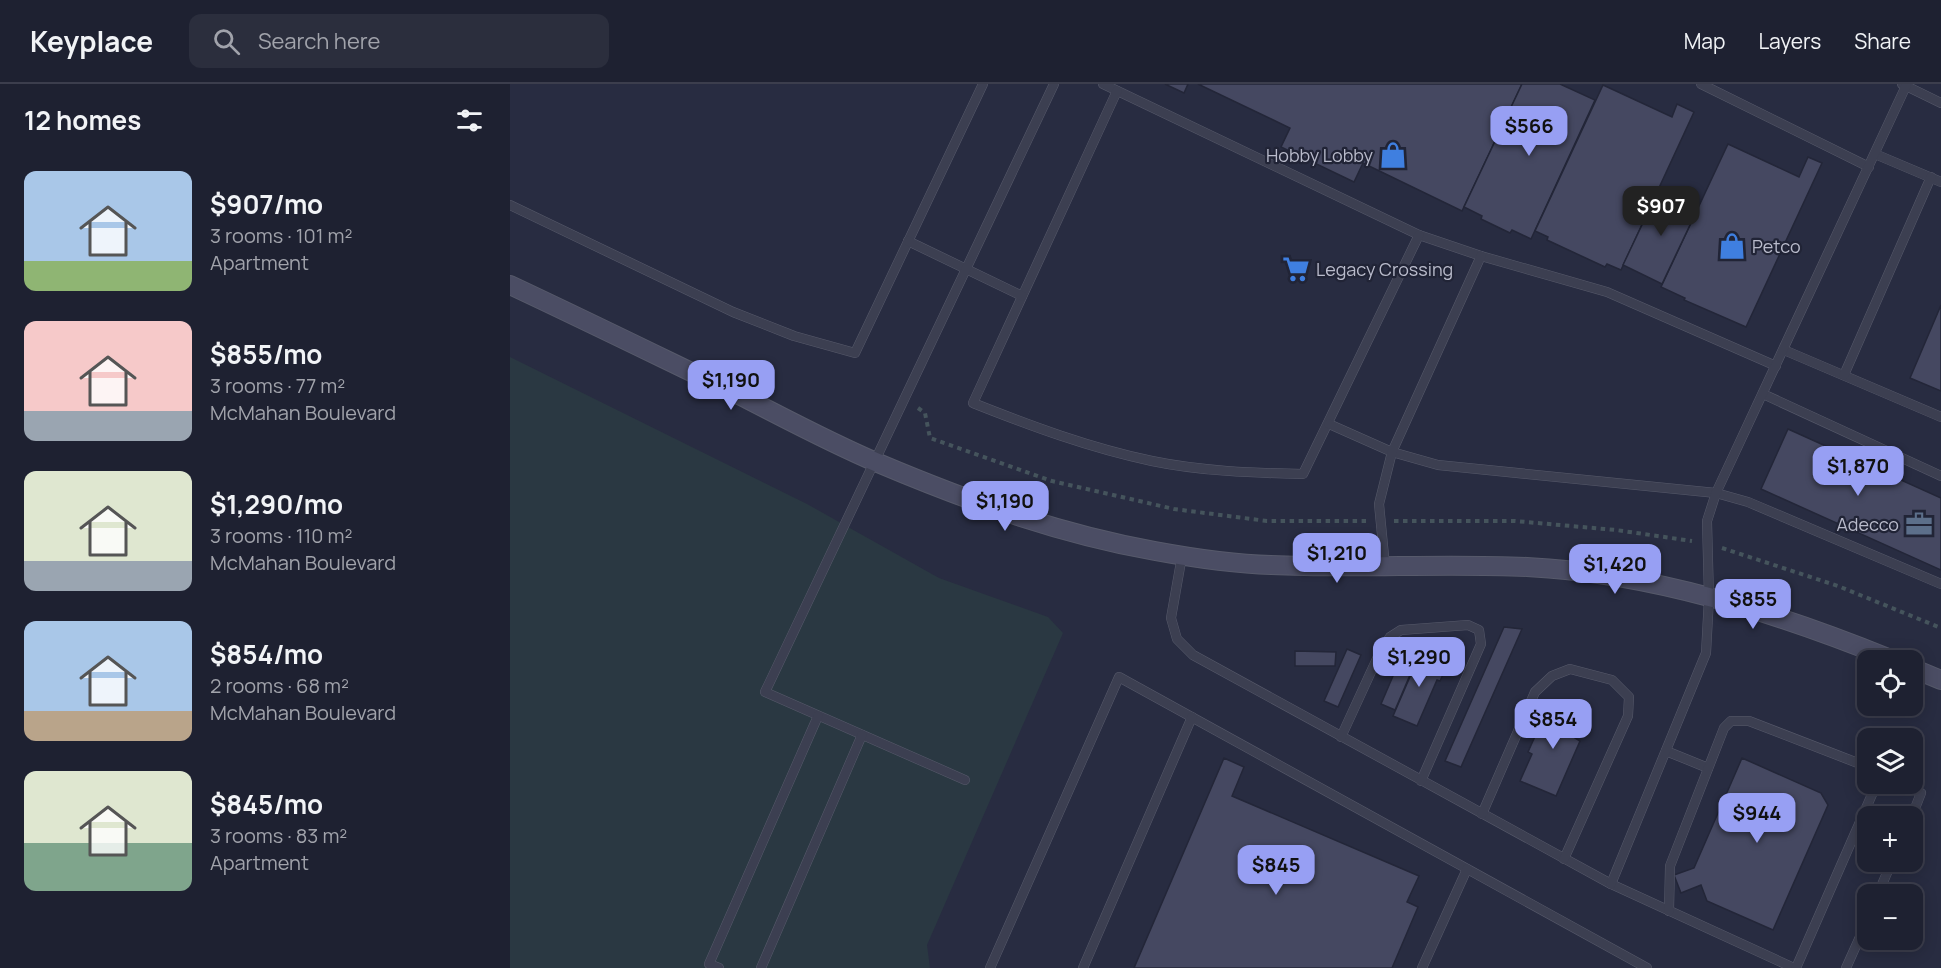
<!DOCTYPE html>
<html lang="en">
<head>
<meta charset="utf-8">
<style>
  body { margin:0; font-family:Manrope,sans-serif; background:#2b2e3d; color:#f1f3f6; height:100vh; display:flex; flex-direction:column; font-size:22px; white-space:nowrap }
  * { box-sizing:border-box; margin:0 }
  p { font-size:20px; color:#a1a3ab }
  .icon { flex:none; width:33px; height:33px; fill:none; stroke:currentColor; stroke-width:2; stroke-linecap:round; stroke-linejoin:round }
  .map { position:relative; flex:1; overflow:hidden }
  .drawer { display:flex; flex-direction:column; background:#1e2131; width:510px }
  .drawer>* { flex:none }
  .buttons { position:absolute; left:1347px; top:566px; display:grid; gap:12px }
  .buttons a { display:grid; place-items:center; width:66px; height:66px; border-radius:12px; background:#1e2131; box-shadow:0 3px 15px #0003,0 0 0 2px #3c3e4d; font-size:30px }
  .price { position:absolute; translate:-50% -51px; padding:0 14px; border-radius:12px; background:#979ff3; color:#111; font-size:20px; line-height:39px; filter:drop-shadow(0 2px 3px #0008) }
  .price::after { content:''; position:absolute; left:50%; top:36px; width:18px; height:14px; margin-left:-9px; background:inherit; clip-path:polygon(0 0,100% 0,50% 100%) }
  .price.on { background:#222; color:#fff }
  ul { padding:0; list-style:none }
  li { display:flex; align-items:center; gap:18px; height:150px; padding:0 24px }
  li span { display:grid; place-items:center; flex:none; width:168px; height:120px; border-radius:12px; color:#555 }
  li>.icon { margin-inline-start:auto }
  span .icon { width:72px; height:72px; fill:#fffc; stroke-width:1 }
  li b { font-size:26px }
  h2 { display:flex; justify-content:space-between; align-items:center; height:72px; padding:0 24px; font-size:26px }
  header { display:flex; align-items:center; gap:36px; box-sizing:border-box; height:84px; padding:0 30px; background:#1e2131; border-bottom:2px solid #3c3e4d }
  header strong { font-size:28px }
  nav { display:flex; gap:33px; margin-inline-start:auto; font-size:21px }
  .search { width:420px; height:54px; background:#2b2e3d; display:flex; align-items:center; gap:15px; box-sizing:border-box; padding:0 21px; border-radius:12px; color:#a1a3ab; font-size:22px }
  main { display:flex; flex:1; min-height:0 }
  .map>svg:first-child { display:block }
  .green { fill:#2a3842 }
  .building { fill:#454861; stroke:#232638; stroke-width:1.5 }
  .lines { fill:none; stroke-linecap:round; stroke-linejoin:round }
  .lane-casing { stroke:#575a6b; stroke-width:10 }
  .secondary-casing { stroke:#575a6b; stroke-width:20 }
  .path { stroke:#45545c; stroke-width:4; stroke-dasharray:4.5 4.5; stroke-linecap:butt }
  .lane { stroke:#3c3f51; stroke-width:9 }
  .secondary { stroke:#4b4d64; stroke-width:18 }
  .labels { text-anchor:middle; dominant-baseline:central; stroke-width:4.5; stroke-linejoin:round; paint-order:stroke }
  .poi-label { font-size:18px; fill:#b9bbcb; stroke:#212436; text-anchor:end }
</style>
</head>
<body>
<header>
<strong>Keyplace</strong>
<div class="search"><svg class="icon" aria-label="search" viewBox="0 0 24 24"><circle cx="10" cy="10" r="6"/><path d="M15 15l6 6"/></svg>Search here</div>
<nav><a>Map</a><a>Layers</a><a>Share</a></nav>
</header>
<main>
<section class="drawer">
<h2>12 homes<svg class="icon" aria-label="filters" viewBox="0 0 24 24"><path d="M4 7h16M4 17h16"/><circle cx="9" cy="7" r="2"/><circle cx="15" cy="17" r="2"/></svg></h2>
<ul>
<li><span style="background:linear-gradient(#a9c7e8 75%,#8fb573 0)"><svg class="icon" aria-label="home" viewBox="0 0 24 24"><path d="M3 11l9-7 9 7M6 9v11h12V9"/></svg></span><div><b>$907/mo</b><p>3 rooms · 101 m²</p><p>Apartment</p></div></li>
<li><span style="background:linear-gradient(#f6c9c9 75%,#9aa5b1 0)"><svg class="icon" aria-label="home" viewBox="0 0 24 24"><path d="M3 11l9-7 9 7M6 9v11h12V9"/></svg></span><div><b>$855/mo</b><p>3 rooms · 77 m²</p><p>McMahan Boulevard</p></div></li>
<li><span style="background:linear-gradient(#dfe7d0 75%,#9aa5b1 0)"><svg class="icon" aria-label="home" viewBox="0 0 24 24"><path d="M3 11l9-7 9 7M6 9v11h12V9"/></svg></span><div><b>$1,290/mo</b><p>3 rooms · 110 m²</p><p>McMahan Boulevard</p></div></li>
<li><span style="background:linear-gradient(#a9c7e8 75%,#b9a48a 0)"><svg class="icon" aria-label="home" viewBox="0 0 24 24"><path d="M3 11l9-7 9 7M6 9v11h12V9"/></svg></span><div><b>$854/mo</b><p>2 rooms · 68 m²</p><p>McMahan Boulevard</p></div></li>
<li><span style="background:linear-gradient(#dfe7d0 60%,#7fa58c 0)"><svg class="icon" aria-label="home" viewBox="0 0 24 24"><path d="M3 11l9-7 9 7M6 9v11h12V9"/></svg></span><div><b>$845/mo</b><p>3 rooms · 83 m²</p><p>Apartment</p></div></li>
</ul>
</section>
<div class="map">
<svg width="1431" height="884" viewBox="0 0 1431 884">
  <rect width="100%" height="100%" fill="#282c41"/>
  <polygon class="green" points="0,273 297,420 429,494 538,533 553,549 417,861 420,884 0,884"/>
  <g class="building">
    <polygon points="655,0 678,0 674,9"/>
    <polygon points="688,0 1012,0 952,127 853,79 844,98 771,63 780,44"/>
    <polygon points="1012,0 1050,0 1085,16 1021,155 1002,146 1000,149 971,135 972,132 954,123"/>
    <polygon points="1093,1 1162,33 1167,20 1184,28 1111,186 1097,180 1095,183 1037,156 1038,153 1025,147"/>
    <polygon points="1218,60 1289,93 1298,73 1312,79 1236,243 1174,216 1175,214 1151,203"/>
    <polygon points="1149,105 1188,124 1152,200 1113,181"/>
    <polygon points="1431,221 1431,307 1400,294"/>
    <polygon points="1278,345 1431,414 1431,486 1251,405"/>
    <polygon points="994,543 1012,545 951,683 935,677"/>
    <polygon points="837,565 851,571 828,623 814,617"/>
    <polygon points="912,565 931,573 927,583 935,586 930,597 927,596 907,642 883,632"/>
    <polygon points="785,567 826,568 825,582 785,582"/>
    <polygon points="889,578 903,584 885,626 871,620"/>
    <polygon points="1047,619 1075,631 1065,654 1070,657 1046,712 1010,697 1022,670 1018,668 1036,628 1042,630"/>
    <polygon points="714,674 734,683 722,712 909,792 897,818 908,823 882,884 624,884"/>
    <polygon points="1232,674 1311,709 1318,721 1263,846 1197,817 1191,801 1171,809 1164,791 1184,784"/>
  </g>
  <g class="lines">
    <defs>
      <g id="lane">
        <polyline points="593,0 909,151 971,172 1097,208 1266,282"/>
        <polyline points="1191,0 1359,83"/>
        <polyline points="1392,0 1431,19"/>
        <path d="M607 7 463 319C521 342 580 364 642 377 690 387 743 389 793 390L909 151"/>
        <polyline points="1365,70 1431,98"/>
        <polyline points="0,121 223,228 284,252 345,269 473,0"/>
        <polyline points="398,157 512,212"/>
        <polyline points="1274,266 1431,333"/>
        <polyline points="1334,291 1421,93"/>
        <polyline points="1253,310 1431,392"/>
        <polyline points="819,340 882,368 928,381 1206,409 1238,418 1431,500"/>
        <polyline points="672,472 661,534 667,555 683,571 1101,800 1284,884"/>
        <polyline points="875,482 869,420 882,368 971,172"/>
        <polyline points="831,653 871,566 880,553 891,546 958,541 969,546 971,560 911,697"/>
        <polyline points="1156,667 1198,684"/>
        <polyline points="455,696 255,608 544,0"/>
        <polyline points="1390,699 1411,709 1402,732"/>
        <polyline points="972,730 1025,608 1042,592 1060,585 1102,596 1119,613 1118,632 1054,775"/>
        <polyline points="1101,800 1196,569 1199,514 1197,437 1206,409 1396,2"/>
        <polyline points="1368,810 1382,777"/>
        <polyline points="1159,827 1160,782 1214,644 1221,637 1239,637 1358,683"/>
        <polyline points="209,884 199,880 308,632"/>
        <polyline points="251,884 352,651"/>
        <polyline points="480,884 609,593 1137,884"/>
        <polyline points="573,884 682,633"/>
        <polyline points="912,884 957,785"/>
        <polyline points="1286,884 1367,699"/>
        <polyline points="1336,884 1358,835"/>
      </g>
      <g id="secondary">
        <path d="M0 201C79 238 158 277 237 315 280 337 323 360 368 379 458 417 549 450 645 467 683 474 722 480 761 481 846 485 932 479 1017 483 1142 489 1267 529 1383 576"/>
        <polyline points="1402,584 1431,596"/>
      </g>
    </defs>
    <use href="#lane" class="lane-casing"/>
    <use href="#secondary" class="secondary-casing"/>
    <g class="path">
      <polyline points="408,324 415,329 420,354 542,397 664,425 757,437 856,437"/>
      <polyline points="884,437 1005,437 1106,446 1182,457"/>
      <polyline points="1212,464 1328,502 1431,544"/>
    </g>
    <use href="#lane" class="lane"/>
    <use href="#secondary" class="secondary"/>
  </g>
  <defs>
    <symbol id="shop-bare" viewBox="-9 -9 18 18"><path d="M-5-2.5h2.3a2.7 3.5 0 0 1 5.4 0H5L5.5 6h-11ZM-1.5-2.5h3a1.5 2.3 0 0 0-3 0Z" fill="#3f7fe0" stroke="#212436" stroke-width="2.5" paint-order="stroke"/></symbol>
    <symbol id="supermarket-bare" viewBox="-9 -9 18 18"><path d="M-6-5.5h2.5l.6 2H6L4.5 2H-2.5L-4.4-4H-6ZM-1.5 3.2a1.3 1.3 0 1 0 .1 0ZM3 3.2a1.3 1.3 0 1 0 .1 0Z" fill="#3f7fe0" stroke="#212436" stroke-width="2.5" paint-order="stroke"/></symbol>
    <symbol id="office-bare" viewBox="-9 -9 18 18"><path d="M-6-3h4V-5.5h4V-3h4V5H-6ZM-1-4.5V-3h2v-1.5ZM-6 0V1H6V0Z" fill="#5c6f8a" stroke="#212436" stroke-width="2.5" paint-order="stroke"/></symbol>
  </defs>
  <g fill-rule="evenodd">
    <use href="#shop-bare" x="864" y="52" width="38" height="38"/>
    <use href="#shop-bare" x="1203" y="143" width="38" height="38"/>
    <use href="#supermarket-bare" x="767" y="166" width="38" height="38"/>
    <use href="#office-bare" x="1390" y="421" width="38" height="38"/>
  </g>
  <g class="labels">
    <g class="poi-label">
      <text x="863" y="71">Hobby Lobby</text>
      <text x="1242" y="162" text-anchor="start">Petco</text>
      <text x="806" y="185" text-anchor="start">Legacy Crossing</text>
      <text x="1389" y="440">Adecco</text>
    </g>
  </g>
</svg>
<div class="buttons">
<a><svg class="icon" aria-label="locate" viewBox="0 0 24 24"><circle cx="12" cy="12" r="6"/><path d="M12 2v4M12 18v4M2 12h4M18 12h4"/></svg></a>
<a><svg class="icon" aria-label="layers" viewBox="0 0 24 24"><path d="M12 4l9 5-9 5-9-5zM3 14l9 5 9-5"/></svg></a>
<a>+</a>
<a>−</a>
</div>
<b class="price" style="left:1019px;top:73px">$566</b>
<b class="price on" style="left:1151px;top:153px">$907</b>
<b class="price" style="left:221px;top:327px">$1,190</b>
<b class="price" style="left:1348px;top:413px">$1,870</b>
<b class="price" style="left:495px;top:448px">$1,190</b>
<b class="price" style="left:827px;top:500px">$1,210</b>
<b class="price" style="left:1105px;top:511px">$1,420</b>
<b class="price" style="left:1243px;top:546px">$855</b>
<b class="price" style="left:909px;top:604px">$1,290</b>
<b class="price" style="left:1043px;top:666px">$854</b>
<b class="price" style="left:1247px;top:760px">$944</b>
<b class="price" style="left:766px;top:812px">$845</b>
</div>
</main>
</body>
</html>
